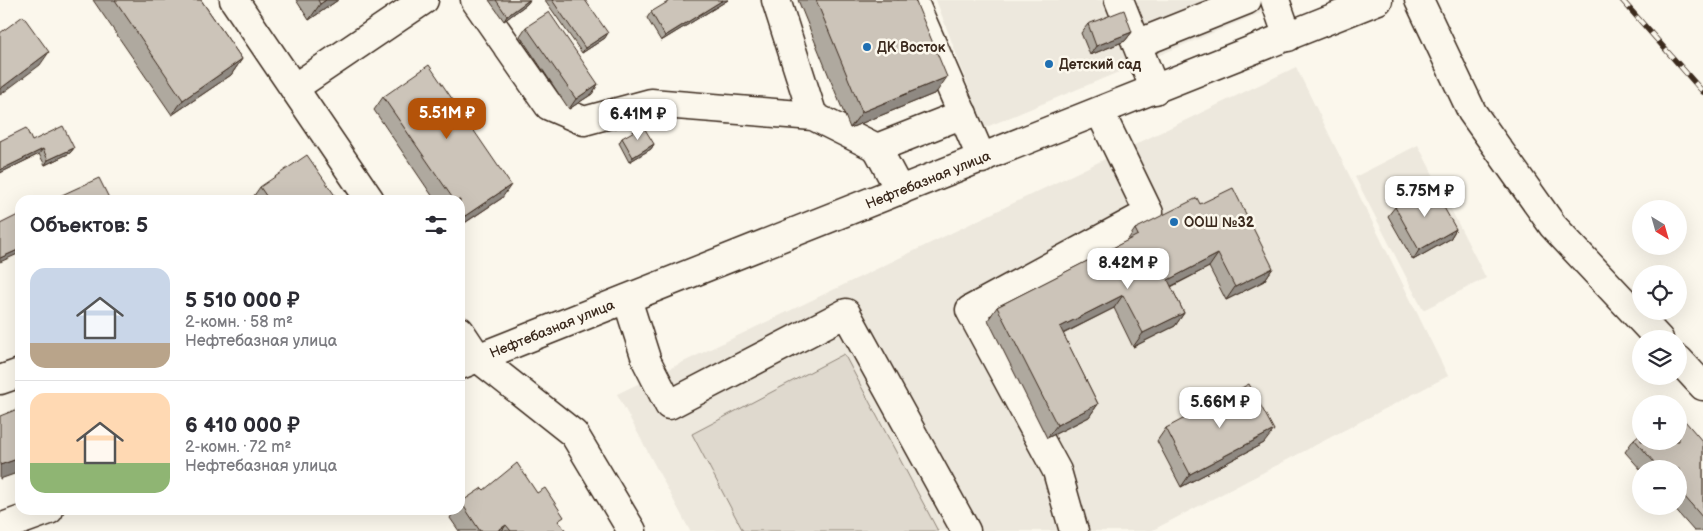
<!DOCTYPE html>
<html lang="ru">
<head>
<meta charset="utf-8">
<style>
  body { margin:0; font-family:"Balsamiq Sans",sans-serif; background:#f2f2f3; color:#2b2b33; height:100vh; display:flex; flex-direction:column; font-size:19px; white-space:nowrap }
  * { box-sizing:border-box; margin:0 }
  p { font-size:16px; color:#7c7c81 }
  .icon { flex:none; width:28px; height:28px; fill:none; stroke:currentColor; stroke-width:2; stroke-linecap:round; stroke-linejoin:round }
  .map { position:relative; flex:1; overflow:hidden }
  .sheet { position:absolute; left:15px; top:195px; width:450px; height:320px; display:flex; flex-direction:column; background:#fff; border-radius:15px; box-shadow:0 5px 20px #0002 }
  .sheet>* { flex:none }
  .needle { width:32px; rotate:143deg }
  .buttons { position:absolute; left:1632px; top:200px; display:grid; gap:10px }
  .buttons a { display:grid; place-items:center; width:55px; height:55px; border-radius:50%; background:#fff; box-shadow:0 5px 20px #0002; font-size:25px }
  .price { position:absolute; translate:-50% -42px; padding:0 11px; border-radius:10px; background:#fff; color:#222; font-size:16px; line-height:32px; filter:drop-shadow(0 1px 2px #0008) }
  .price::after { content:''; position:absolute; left:50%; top:30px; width:15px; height:11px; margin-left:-8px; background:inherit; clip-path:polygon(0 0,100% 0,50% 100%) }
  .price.selected { background:#b45309; color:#fff }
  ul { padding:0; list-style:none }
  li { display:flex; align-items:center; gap:15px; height:125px; padding:0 15px }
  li+li { border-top:1px solid #e1e1e2 }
  li span { display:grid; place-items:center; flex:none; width:140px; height:100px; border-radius:15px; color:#555 }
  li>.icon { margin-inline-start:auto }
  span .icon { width:60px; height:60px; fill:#fffc; stroke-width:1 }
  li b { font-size:21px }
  h2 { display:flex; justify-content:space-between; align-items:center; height:60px; padding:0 15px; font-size:21px }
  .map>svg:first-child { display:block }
  .built { fill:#ede8dd }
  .green { fill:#dfd9ce; stroke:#8d8276 }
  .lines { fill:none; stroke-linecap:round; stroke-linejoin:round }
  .minor-casing { stroke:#3b2a1e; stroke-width:31 }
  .minor { stroke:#fbf7ec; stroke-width:28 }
  .rail-casing { stroke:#3b2a1e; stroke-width:5.5 }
  .rail { stroke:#fbf7ec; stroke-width:4; stroke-dasharray:11; stroke-linecap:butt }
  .wall { fill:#afa99f; stroke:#3b2a1e }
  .shaded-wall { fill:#8f8982; stroke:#3b2a1e }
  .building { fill:#ccc4b9; stroke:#3b2a1e }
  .poi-dot { fill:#1f6fb2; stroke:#fbf7ec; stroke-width:2 }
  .labels { text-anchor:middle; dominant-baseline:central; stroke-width:5; stroke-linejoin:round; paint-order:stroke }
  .poi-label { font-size:14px; font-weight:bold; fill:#3b2a1e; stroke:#fbf7ec; text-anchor:start }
  .street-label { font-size:14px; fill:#3b2a1e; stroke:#fbf7ec }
</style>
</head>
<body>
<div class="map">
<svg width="1703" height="531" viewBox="0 0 1703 531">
  <rect width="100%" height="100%" fill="#fbf7ec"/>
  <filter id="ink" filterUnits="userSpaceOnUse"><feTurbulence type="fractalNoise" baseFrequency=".02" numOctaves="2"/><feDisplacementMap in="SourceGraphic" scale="10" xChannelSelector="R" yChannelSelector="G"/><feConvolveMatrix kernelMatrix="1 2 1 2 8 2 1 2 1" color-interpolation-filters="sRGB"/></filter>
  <g filter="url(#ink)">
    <g class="built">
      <polygon points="936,0 1292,0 984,128"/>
      <polygon points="1296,67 1448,376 1151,531 690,531 617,394"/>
      <polygon points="1418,145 1486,278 1423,310 1355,177"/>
    </g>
    <polygon class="green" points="844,354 938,531 743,531 692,434"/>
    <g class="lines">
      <defs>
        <g id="minor">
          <polyline points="234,0 370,200"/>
          <polyline points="475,0 549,106 584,121 651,103 813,116 877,148 900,191"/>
          <polyline points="776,0 813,116"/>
          <polyline points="913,0 982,159"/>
          <polyline points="1119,0 1155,90"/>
          <polyline points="1275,0 1288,37"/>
          <polyline points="1419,0 1472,112 1553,226 1659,339"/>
          <polyline points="1137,44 1247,0"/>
          <polyline points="294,88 424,0"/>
          <polyline points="877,148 963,114"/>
          <polyline points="627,299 647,362 669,405 846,313 966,531"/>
          <polyline points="460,331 478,358 574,434 632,531"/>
          <polyline points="1679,360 1703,386"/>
          <polyline points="460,365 1378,0"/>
          <polyline points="0,380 20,373"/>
          <polyline points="0,528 49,510"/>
          <polyline points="1074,531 1057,471 970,310 1149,213 1100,112"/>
        </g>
      </defs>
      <use href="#minor" class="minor-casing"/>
      <use href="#minor" class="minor"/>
      <defs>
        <polyline id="rail" points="1622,0 1703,92"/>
      </defs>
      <use href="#rail" class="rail-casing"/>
      <use href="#rail" class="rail"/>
    </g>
    <g class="wall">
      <polygon points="93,0 201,0 242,59 231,75 172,115"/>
      <polygon points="296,0 338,0 309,20"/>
      <polygon points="489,0 530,0 527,4 504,21"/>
      <polygon points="545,0 585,0 605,38 582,53"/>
      <polygon points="728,0 661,41 647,18 651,12"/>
      <polygon points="798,0 915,0 936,93 850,128"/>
      <polygon points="1088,24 1132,32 1125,41 1090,55 1081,33"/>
      <polygon points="526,27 598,84 592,94 569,109 520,36"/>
      <polygon points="383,97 502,198 460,226 460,200 435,200 374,110"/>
      <polygon points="622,138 654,144 651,149 629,162 619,143"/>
      <polygon points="0,141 74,148 70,153 45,165 39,154 0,173"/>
      <polygon points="260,187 338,200 251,200"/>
      <polygon points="1200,204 1273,268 1264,281 1226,300 1209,267 1171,287 1184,313 1175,326 1133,347 1114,308 1063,334 1098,404 1089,417 1047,438 988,320 997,307 1127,241 1135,229"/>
      <polygon points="1395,207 1456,229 1450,239 1413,260 1388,216"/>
      <polygon points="1166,428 1264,443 1181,487 1157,441"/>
      <polygon points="1634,439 1703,442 1703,531 1694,531 1672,506 1679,506 1679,469 1641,469 1641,470 1625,452"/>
      <polygon points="484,490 560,523 566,531 459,531 450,518 455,510 460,510 460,503 461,502"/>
    </g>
    <g class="shaded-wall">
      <polygon points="326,0 338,0 309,20 320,4"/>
      <polygon points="529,0 530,0 527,4 504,21 507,16"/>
      <polygon points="723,0 728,0 661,41 665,36"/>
      <polygon points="1132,32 1125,41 1090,55 1096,46"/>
      <polygon points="608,33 605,38 582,53 585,48"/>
      <polygon points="49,52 40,65 0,95 0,89"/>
      <polygon points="242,59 231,75 172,115 183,100"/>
      <polygon points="947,77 936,93 850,128 862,112"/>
      <polygon points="598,84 592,94 569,109 576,99"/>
      <polygon points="654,144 651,149 629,162 633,157"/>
      <polygon points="74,148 70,153 45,165 48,160"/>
      <polygon points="43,149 39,154 0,173 0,170"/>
      <polygon points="511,185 502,198 460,226 460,223 465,216"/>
      <polygon points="1456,229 1450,239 1413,260 1419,250"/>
      <polygon points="20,249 20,253 0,262 0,258"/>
      <polygon points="1218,254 1209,267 1158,293 1168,280"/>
      <polygon points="1273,268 1264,281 1226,300 1235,287"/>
      <polygon points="1123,295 1114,308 1050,340 1060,327"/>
      <polygon points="1184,313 1175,326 1133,347 1143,333"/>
      <polygon points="1098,404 1089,417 1047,438 1057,425"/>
      <polygon points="1274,430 1264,443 1181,487 1190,474"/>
      <polygon points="20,458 20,472 0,479 0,465"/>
      <polygon points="506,525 502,531 497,531"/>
    </g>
    <g class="building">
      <polygon points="115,0 201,0 242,59 183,100"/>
      <polygon points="318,0 326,0 320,4"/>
      <polygon points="496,0 529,0 507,16"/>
      <polygon points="552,0 585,0 608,33 585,48"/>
      <polygon points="671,0 723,0 665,36 651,12"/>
      <polygon points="816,0 915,0 947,77 862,112"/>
      <polygon points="1124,10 1132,32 1096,46 1088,24"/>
      <polygon points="549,12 598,84 576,99 526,27"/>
      <polygon points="23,16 49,52 0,89 0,33"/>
      <polygon points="429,65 511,185 465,216 460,209 460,200 454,200 383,97"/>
      <polygon points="63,126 74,148 48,160 43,149 0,170 0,141 26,128 32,141"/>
      <polygon points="643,126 654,144 633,157 622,138"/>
      <polygon points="307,155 338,200 269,200 260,187"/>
      <polygon points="99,178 110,200 51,200"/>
      <polygon points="1432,186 1456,229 1419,250 1395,207"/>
      <polygon points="1233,188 1273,268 1235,287 1218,254 1168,280 1184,313 1143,333 1123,295 1060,327 1098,404 1057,425 997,307 1138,235 1135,229 1197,198 1200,204"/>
      <polygon points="20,214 20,249 0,258 0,224"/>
      <polygon points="1249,384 1274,430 1190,474 1166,428"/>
      <polygon points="20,408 20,458 0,465 0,416"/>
      <polygon points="1679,414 1703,442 1703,518 1679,490 1679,469 1660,469 1634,439 1641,433 1641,441 1679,441"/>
      <polygon points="517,463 537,493 545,488 564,517 558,521 566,531 511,531 506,525 497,531 480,531 461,502 482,488 484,490"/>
    </g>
  </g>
  <g class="poi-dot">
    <circle cx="867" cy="47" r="5"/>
    <circle cx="1049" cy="64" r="5"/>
    <circle cx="1174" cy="222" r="5"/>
  </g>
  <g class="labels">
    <g class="poi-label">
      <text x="877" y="47">ДК Восток</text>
      <text x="1059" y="64">Детский сад</text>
      <text x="1184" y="222">ООШ №32</text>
    </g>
    <g class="street-label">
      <text transform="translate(928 180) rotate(-22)">Нефтебазная улица</text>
      <text transform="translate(552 329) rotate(-22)">Нефтебазная улица</text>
    </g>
  </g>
</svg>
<div class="buttons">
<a><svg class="needle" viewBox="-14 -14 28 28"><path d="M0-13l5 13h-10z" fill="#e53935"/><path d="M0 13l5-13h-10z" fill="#7c7c81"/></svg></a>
<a><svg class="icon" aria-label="locate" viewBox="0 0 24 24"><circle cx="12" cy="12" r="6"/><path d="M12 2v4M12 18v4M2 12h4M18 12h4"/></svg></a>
<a><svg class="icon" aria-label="layers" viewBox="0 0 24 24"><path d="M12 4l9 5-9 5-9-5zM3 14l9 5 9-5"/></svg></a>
<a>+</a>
<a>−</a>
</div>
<b class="price selected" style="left:447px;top:140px">5.51M ₽</b>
<b class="price" style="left:638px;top:141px">6.41M ₽</b>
<b class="price" style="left:1425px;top:218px">5.75M ₽</b>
<b class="price" style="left:1128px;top:290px">8.42M ₽</b>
<b class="price" style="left:1220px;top:429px">5.66M ₽</b>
<section class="sheet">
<h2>Объектов: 5<svg class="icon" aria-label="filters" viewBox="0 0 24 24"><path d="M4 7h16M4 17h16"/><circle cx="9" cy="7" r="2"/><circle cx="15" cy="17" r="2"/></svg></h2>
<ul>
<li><span style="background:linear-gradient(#c9d6e8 75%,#b9a48a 0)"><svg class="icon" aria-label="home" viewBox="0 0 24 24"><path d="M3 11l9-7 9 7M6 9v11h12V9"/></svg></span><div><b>5 510 000 ₽</b><p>2-комн. · 58 m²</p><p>Нефтебазная улица</p></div></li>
<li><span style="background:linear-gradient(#ffd9b3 70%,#8fb573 0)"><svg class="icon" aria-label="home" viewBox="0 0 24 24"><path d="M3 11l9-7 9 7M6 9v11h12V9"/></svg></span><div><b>6 410 000 ₽</b><p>2-комн. · 72 m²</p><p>Нефтебазная улица</p></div></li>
</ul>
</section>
</div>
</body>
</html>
